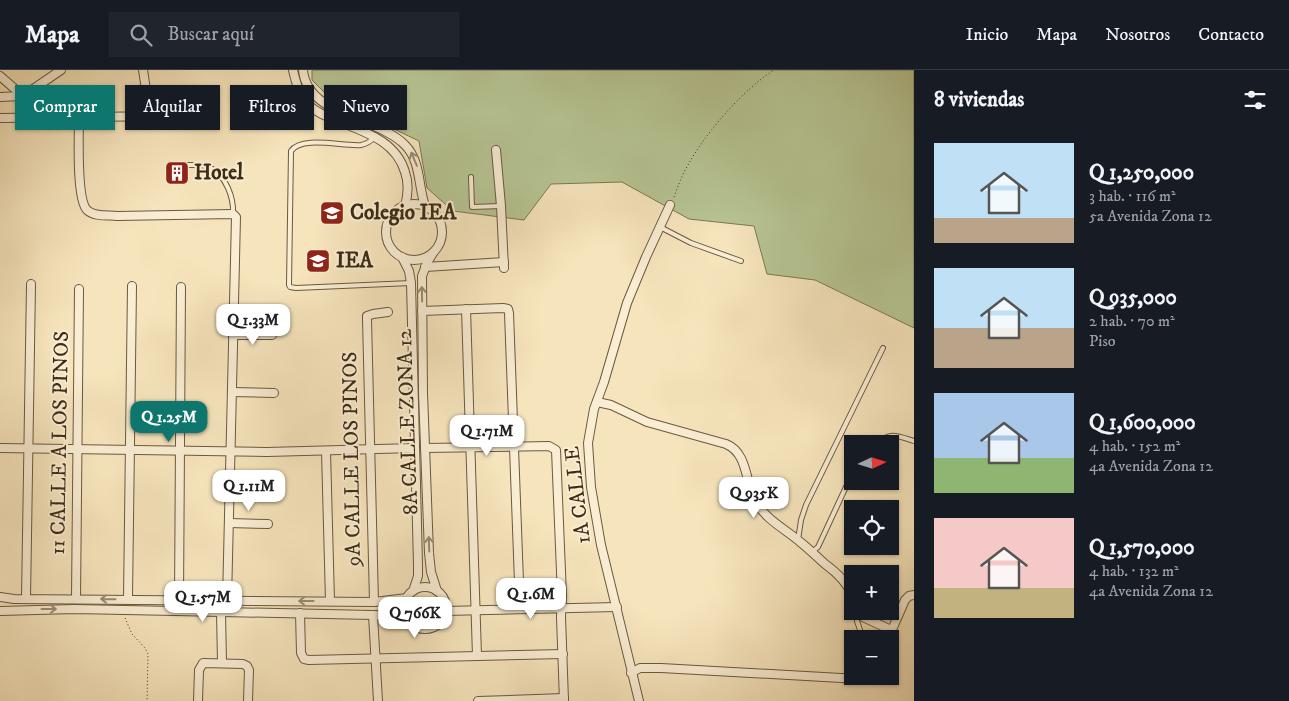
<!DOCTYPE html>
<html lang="es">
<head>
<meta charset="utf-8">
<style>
  body { margin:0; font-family:"IM FELL DW Pica",serif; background:#20242c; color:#f1f3f6; height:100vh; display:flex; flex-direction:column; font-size:19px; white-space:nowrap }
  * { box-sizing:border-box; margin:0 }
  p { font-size:16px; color:#9ea1a6 }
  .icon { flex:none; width:28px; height:28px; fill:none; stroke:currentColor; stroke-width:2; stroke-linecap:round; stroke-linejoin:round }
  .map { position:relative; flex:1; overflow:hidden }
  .details { display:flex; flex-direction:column; background:#171b24; width:375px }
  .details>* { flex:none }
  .hud { position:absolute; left:15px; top:15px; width:475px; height:45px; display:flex; gap:10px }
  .needle { width:32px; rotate:86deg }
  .fabs { position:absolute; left:844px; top:365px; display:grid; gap:10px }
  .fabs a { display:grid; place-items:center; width:55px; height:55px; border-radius:0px; background:#171b24; box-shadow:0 1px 4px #0004; font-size:25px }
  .price { position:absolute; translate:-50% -42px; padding:0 11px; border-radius:10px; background:#fff; color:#222; font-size:16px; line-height:32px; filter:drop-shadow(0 1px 2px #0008) }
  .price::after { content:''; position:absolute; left:50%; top:30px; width:15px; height:11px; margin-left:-8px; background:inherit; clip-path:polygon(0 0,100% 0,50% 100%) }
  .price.on { background:#0f766e; color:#fff }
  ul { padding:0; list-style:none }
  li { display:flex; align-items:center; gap:15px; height:125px; padding:0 20px }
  li span { display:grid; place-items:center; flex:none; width:140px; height:100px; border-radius:0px; color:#555 }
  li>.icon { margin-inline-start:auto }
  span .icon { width:60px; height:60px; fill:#fffc; stroke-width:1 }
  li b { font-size:21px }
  h2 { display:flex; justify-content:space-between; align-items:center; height:60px; padding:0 20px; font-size:21px }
  .tag { padding:0 18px; border-radius:0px; background:#171b24; box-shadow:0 1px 4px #0004; font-size:18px; line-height:45px }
  .tag.on { background:#0f766e; color:#fff }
  header { display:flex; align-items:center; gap:30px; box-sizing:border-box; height:70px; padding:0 25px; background:#171b24; border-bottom:1px solid #363941 }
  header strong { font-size:24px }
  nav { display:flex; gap:28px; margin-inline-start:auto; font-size:18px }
  .search { width:350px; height:45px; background:#20242c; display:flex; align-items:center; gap:12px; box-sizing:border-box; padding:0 18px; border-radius:0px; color:#9ea1a6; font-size:19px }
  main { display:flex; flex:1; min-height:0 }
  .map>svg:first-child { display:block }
  .green { fill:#b7c594; stroke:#7a7854 }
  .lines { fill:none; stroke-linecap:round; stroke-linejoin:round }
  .service-casing { stroke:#6b593d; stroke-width:6 }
  .minor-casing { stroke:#6b593d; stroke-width:10 }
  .path { stroke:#3d2b13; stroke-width:1; stroke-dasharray:1 2.5; stroke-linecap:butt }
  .service { stroke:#f9edd3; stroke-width:4 }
  .minor { stroke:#f9edd3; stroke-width:8 }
  .oneway { stroke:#9b8c73 }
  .labels { text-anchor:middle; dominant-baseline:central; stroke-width:4; stroke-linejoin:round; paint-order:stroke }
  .poi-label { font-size:21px; font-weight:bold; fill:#3d2b13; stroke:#f9edd3; text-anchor:start }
  .street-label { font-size:21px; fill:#3d2b13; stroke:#f9edd3 }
</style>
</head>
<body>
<header>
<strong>Mapa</strong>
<div class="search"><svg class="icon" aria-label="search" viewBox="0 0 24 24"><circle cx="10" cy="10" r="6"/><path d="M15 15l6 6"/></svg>Buscar aquí</div>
<nav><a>Inicio</a><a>Mapa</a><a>Nosotros</a><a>Contacto</a></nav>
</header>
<main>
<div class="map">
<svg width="914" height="631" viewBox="0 0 914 631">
  <rect width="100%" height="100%" fill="#f6e4bc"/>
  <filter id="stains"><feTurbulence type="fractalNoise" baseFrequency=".004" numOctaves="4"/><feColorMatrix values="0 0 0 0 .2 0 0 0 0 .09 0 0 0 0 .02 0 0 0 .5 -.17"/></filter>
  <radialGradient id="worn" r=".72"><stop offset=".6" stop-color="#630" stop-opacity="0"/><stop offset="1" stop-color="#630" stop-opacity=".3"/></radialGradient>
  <polygon class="green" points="312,0 914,0 914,258 815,210 767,204 754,156 689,149 622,112 551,114 524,150 453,141 427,118 419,71 331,29 312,10"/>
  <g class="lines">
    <defs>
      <g id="service">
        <path d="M375 67C371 71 367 74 361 75 344 77 302 65 291 81L289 215 290 217 296 218 411 213"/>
        <path d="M185 95C193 95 202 94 209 97 226 105 234 128 233 144"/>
        <polyline points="471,107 472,137 501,136"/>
        <polyline points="660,157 691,173 741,191"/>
        <path d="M879 374C888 360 901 367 914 371"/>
        <polyline points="798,470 801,450 806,435 883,278"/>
        <polyline points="812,482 818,477 852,404"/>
        <polyline points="857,542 857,551 863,569"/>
      </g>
      <g id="minor">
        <polyline points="143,0 150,46"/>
        <path d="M293 0C296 14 300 27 311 37 319 44 328 47 338 51 365 62 396 71 405 102 409 113 408 125 405 136"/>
        <path d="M303 0C307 46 378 47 405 75 421 91 418 116 425 136"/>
        <polyline points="0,6 23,26"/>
        <polyline points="0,27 23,26 61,0"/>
        <path d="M79 46C79 64 76 129 87 140 94 147 108 145 117 146L233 144 236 147 227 531"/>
        <polyline points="0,48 169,46"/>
        <polyline points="496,80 501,136 504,198"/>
        <circle cx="414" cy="162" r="28"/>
        <polyline points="433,183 427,193 422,206 423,323 429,483 431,502 437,521"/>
        <polyline points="402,187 409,201 411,213 418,495 418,506 413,521"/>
        <polyline points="425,197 504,192"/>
        <polyline points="466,239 477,586"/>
        <polyline points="422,241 503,238 508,239 509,243 520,539"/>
        <polyline points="233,265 272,265"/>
        <polyline points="232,322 274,323"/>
        <path d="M597 332 611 335 647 352 726 374C748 383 745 412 755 430 765 449 782 457 799 471 808 478 816 486 825 494 836 502 847 512 852 525"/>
        <polyline points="0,378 267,382 415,378"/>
        <polyline points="425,378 549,376 556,380 562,526 561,547 564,631"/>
        <polyline points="326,381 330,531"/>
        <polyline points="229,453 268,454"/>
        <circle cx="425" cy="538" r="21"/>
        <polyline points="0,527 14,529 374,532 407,528"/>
        <polyline points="76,528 79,219"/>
        <polyline points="26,529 31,214"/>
        <polyline points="128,529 132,216"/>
        <polyline points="179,530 181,217"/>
        <polyline points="374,532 367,249 367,246 373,244 388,242"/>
        <polyline points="0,541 74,539 175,541 373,545 406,547"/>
        <polyline points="445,541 617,537"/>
        <polyline points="857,541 863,547 891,560"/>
        <polyline points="221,542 222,593"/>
        <polyline points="300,543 301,583 304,589 309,590 563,584"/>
        <polyline points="373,545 378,631"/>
        <polyline points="888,569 905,530 909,526 914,525"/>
        <polyline points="631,603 640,598 661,598 859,609 870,606"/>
        <polyline points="198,631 199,600 203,593 243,594 247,596 249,600 248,631"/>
        <polyline points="478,631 564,628"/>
        <polyline points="639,631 601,475 591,417 588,373 594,339 604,312 627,233 646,187 670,135"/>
      </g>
    </defs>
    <use href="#service" class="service-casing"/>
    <use href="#minor" class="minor-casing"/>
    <g class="path">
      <path d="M674 127C678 116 682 105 688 95 705 63 744 19 774 0"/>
      <polyline points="125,548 132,564 145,578 148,584 147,631"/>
    </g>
    <use href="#service" class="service"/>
    <use href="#minor" class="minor"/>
  </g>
  <defs><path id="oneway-shaft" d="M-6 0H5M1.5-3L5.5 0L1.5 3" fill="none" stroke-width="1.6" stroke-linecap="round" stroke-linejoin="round" transform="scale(1.25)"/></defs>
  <g class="oneway">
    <use href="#oneway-shaft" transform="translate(414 89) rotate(-113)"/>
    <use href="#oneway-shaft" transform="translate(422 224) rotate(-91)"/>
    <use href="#oneway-shaft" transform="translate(429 474) rotate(-92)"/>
    <use href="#oneway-shaft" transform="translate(108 529) rotate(-179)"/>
    <use href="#oneway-shaft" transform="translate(306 531) rotate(-180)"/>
    <use href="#oneway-shaft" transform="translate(49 539)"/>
  </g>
  <defs>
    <symbol id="building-square" viewBox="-11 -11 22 22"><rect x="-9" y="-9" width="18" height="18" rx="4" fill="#8f2418" stroke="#f9edd3"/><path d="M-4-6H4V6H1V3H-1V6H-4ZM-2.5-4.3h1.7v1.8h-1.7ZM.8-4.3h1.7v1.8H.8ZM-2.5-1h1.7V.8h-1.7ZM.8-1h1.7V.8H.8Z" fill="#fff"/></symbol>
    <symbol id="school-square" viewBox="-11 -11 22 22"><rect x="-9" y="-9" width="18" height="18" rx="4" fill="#8f2418" stroke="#f9edd3"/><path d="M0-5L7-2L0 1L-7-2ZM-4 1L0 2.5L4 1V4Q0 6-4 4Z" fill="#fff"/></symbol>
  </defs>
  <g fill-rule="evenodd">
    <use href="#building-square" x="163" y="89" width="28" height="28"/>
    <use href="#school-square" x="318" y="129" width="28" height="28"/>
    <use href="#school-square" x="304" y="177" width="28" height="28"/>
  </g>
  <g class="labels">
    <g class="poi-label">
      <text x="194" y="103">Hotel</text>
      <text x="350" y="143">Colegio IEA</text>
      <text x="336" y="191">IEA</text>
    </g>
    <g class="street-label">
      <text transform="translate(408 352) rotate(-92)">8A CALLE ZONA 12</text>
      <text transform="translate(60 373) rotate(-89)">11 CALLE A LOS PINOS</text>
      <text transform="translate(352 389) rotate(-91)">9A CALLE LOS PINOS</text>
      <text transform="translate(578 425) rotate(-97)">1A CALLE</text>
    </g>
  </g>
  <rect width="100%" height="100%" filter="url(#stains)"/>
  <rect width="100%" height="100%" fill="url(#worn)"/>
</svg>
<div class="fabs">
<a><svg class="needle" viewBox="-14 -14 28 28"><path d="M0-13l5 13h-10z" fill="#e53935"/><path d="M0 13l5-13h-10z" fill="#9ea1a6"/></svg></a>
<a><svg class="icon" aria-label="locate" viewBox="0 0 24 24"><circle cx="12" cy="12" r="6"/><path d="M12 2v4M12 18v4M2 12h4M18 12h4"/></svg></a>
<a>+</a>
<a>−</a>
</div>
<b class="price" style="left:253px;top:276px">Q 1.33M</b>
<b class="price on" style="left:169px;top:373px">Q 1.25M</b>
<b class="price" style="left:487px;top:387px">Q 1.71M</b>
<b class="price" style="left:249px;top:442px">Q 1.11M</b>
<b class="price" style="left:754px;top:449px">Q 935K</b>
<b class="price" style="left:531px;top:550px">Q 1.6M</b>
<b class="price" style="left:203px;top:553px">Q 1.57M</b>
<b class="price" style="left:415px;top:569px">Q 766K</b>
<div class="hud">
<a class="tag on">Comprar</a>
<a class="tag">Alquilar</a>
<a class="tag">Filtros</a>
<a class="tag">Nuevo</a>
</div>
</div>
<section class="details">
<h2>8 viviendas<svg class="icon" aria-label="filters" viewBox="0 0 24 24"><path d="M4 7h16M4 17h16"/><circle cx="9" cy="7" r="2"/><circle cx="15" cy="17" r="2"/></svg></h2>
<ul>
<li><span style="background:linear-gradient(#bfe0f5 75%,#b9a48a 0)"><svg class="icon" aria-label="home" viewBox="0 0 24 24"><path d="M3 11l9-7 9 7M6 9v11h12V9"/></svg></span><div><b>Q 1,250,000</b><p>3 hab. · 116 m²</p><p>5a Avenida Zona 12</p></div></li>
<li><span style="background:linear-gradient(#bfe0f5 60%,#b9a48a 0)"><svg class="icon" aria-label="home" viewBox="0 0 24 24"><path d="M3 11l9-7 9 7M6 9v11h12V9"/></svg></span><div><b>Q 935,000</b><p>2 hab. · 70 m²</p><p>Piso</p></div></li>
<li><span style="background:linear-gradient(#a9c7e8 65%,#8fb573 0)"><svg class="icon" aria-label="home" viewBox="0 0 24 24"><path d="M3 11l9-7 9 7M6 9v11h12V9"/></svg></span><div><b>Q 1,600,000</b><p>4 hab. · 152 m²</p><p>4a Avenida Zona 12</p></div></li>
<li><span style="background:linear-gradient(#f6c9c9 70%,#c2b280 0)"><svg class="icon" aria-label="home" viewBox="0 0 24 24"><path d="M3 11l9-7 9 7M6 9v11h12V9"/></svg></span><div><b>Q 1,570,000</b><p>4 hab. · 132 m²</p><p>4a Avenida Zona 12</p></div></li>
</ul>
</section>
</main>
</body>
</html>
